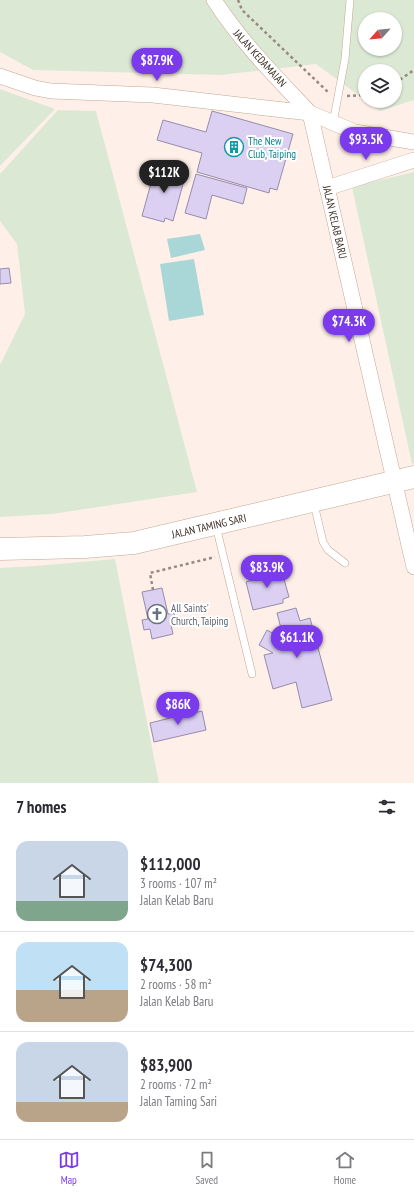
<!DOCTYPE html>
<html lang="en">
<head>
<meta charset="utf-8">
<style>
  body { margin:0; font-family:"PT Sans Narrow",sans-serif; background:#f7f7f7; color:#2b2b33; height:100vh; display:flex; flex-direction:column; font-size:15px; white-space:nowrap }
  * { box-sizing:border-box; margin:0 }
  p { font-size:13px; color:#7c7c81 }
  .icon { flex:none; width:22px; height:22px; fill:none; stroke:currentColor; stroke-width:2; stroke-linecap:round; stroke-linejoin:round }
  .map { position:relative; height:783px; overflow:hidden }
  .panel { display:flex; flex-direction:column; background:#fff; flex:1 }
  .panel>* { flex:none }
  .needle { width:26px; rotate:243deg }
  .controls { position:absolute; left:358px; top:12px; display:grid; gap:8px }
  .controls a { display:grid; place-items:center; width:44px; height:44px; border-radius:50%; background:#fff; box-shadow:0 1px 3px #0004; font-size:20px }
  .price { position:absolute; translate:-50% -34px; padding:0 9px; border-radius:14px; background:#7c3aed; color:#fff; font-size:13px; line-height:26px; filter:drop-shadow(0 1px 2px #0008) }
  .price::after { content:''; position:absolute; left:50%; top:24px; width:12px; height:9px; margin-left:-6px; background:inherit; clip-path:polygon(0 0,100% 0,50% 100%) }
  .price.current { background:#222; color:#fff }
  ul { padding:0; list-style:none }
  li { display:flex; align-items:center; gap:12px; height:100px; padding:0 16px }
  li+li { border-top:1px solid #e1e1e2 }
  li span { display:grid; place-items:center; flex:none; width:112px; height:80px; border-radius:12px; color:#555 }
  li>.icon { margin-inline-start:auto }
  span .icon { width:48px; height:48px; fill:#fffc; stroke-width:1 }
  li b { font-size:17px }
  h2 { display:flex; justify-content:space-between; align-items:center; height:48px; padding:0 16px; font-size:17px }
  .menu { display:flex; justify-content:space-around; align-items:center; height:56px; border-top:1px solid #e1e1e2; background:#fff; font-size:11px; color:#7c7c81 }
  .menu a { display:grid; justify-items:center; gap:2px }
  .menu .current { color:#7c3aed }
  .map>svg:first-child { display:block }
  .green { fill:#dbe9d4; fill-rule:evenodd }
  .water { fill:#a9d6d7 }
  .building { fill:#dbd0f2; stroke:#968cab }
  .lines { fill:none; stroke-linecap:round; stroke-linejoin:round }
  .lane-casing { stroke:#c6a593; stroke-width:8 }
  .street-casing { stroke:#c6a593; stroke-width:16 }
  .primary-casing { stroke:#c6a593; stroke-width:23 }
  .path { stroke:#978981; stroke-width:2.5; stroke-dasharray:3 3; stroke-linecap:butt }
  .lane { stroke:#fff; stroke-width:7 }
  .street { stroke:#fff; stroke-width:15 }
  .primary { stroke:#fff; stroke-width:22 }
  .labels { text-anchor:middle; dominant-baseline:central; stroke-width:4; stroke-linejoin:round; paint-order:stroke }
  .street-label { font-size:11px; fill:#3a2d25; stroke:#fff }
  .culture-label { font-size:11px; fill:#0d838f; stroke:#fff; text-anchor:start }
  .worship-label { font-size:11px; fill:#5b616d; stroke:#fff; text-anchor:start }
</style>
</head>
<body>
<div class="map">
<svg width="414" height="783" viewBox="0 0 414 783">
  <rect width="100%" height="100%" fill="#fef0e8"/>
  <g class="green">
    <path d="M0 0H414V100L380 111 366 101H395V71H365V100L316 64 221 75 33 70 0 52ZM365 19H395V49H365Z"/>
    <polygon points="0,89 55,109 0,166"/>
    <polygon points="58,110 96,111 197,492 52,514 0,517 0,365 25,314 17,244 0,221 0,174"/>
    <polygon points="414,172 414,463 412,464 352,187"/>
    <polygon points="115,559 159,783 0,783 0,568 35,566"/>
  </g>
  <g class="water">
    <polygon points="200,234 205,250 171,258 167,239"/>
    <polygon points="194,259 204,315 169,321 160,264"/>
  </g>
  <g class="building">
    <polygon points="212,111 293,134 277,190 270,188 269,193 197,172 202,153 157,140 163,120 206,132"/>
    <polygon points="156,165 186,173 173,221 165,218 164,222 142,216"/>
    <polygon points="196,174 247,188 243,204 212,195 206,219 185,213"/>
    <polygon points="9,268 11,283 0,284 0,269"/>
    <polygon points="271,566 273,574 282,572 289,597 283,599 283,603 253,610 246,582 255,579 252,571"/>
    <polygon points="162,588 168,614 174,613 176,623 171,625 173,634 152,639 150,629 144,630 142,620 148,619 142,592"/>
    <polygon points="296,608 300,621 310,618 332,700 302,708 296,682 273,689 264,655 273,653 259,645 267,630 284,640 277,613"/>
    <polygon points="180,710 182,716 202,711 206,730 154,742 150,723 170,718 169,712"/>
  </g>
  <g class="lines">
    <defs>
      <g id="lane">
        <polyline points="333,123 345,59 350,0"/>
        <polyline points="314,504 323,542 328,550 345,563"/>
        <polyline points="216,526 252,674"/>
      </g>
      <g id="street">
        <path d="M214 0C241 42 276 77 310 113"/>
        <polyline points="0,76 35,88 51,91 153,95 310,113 355,132 414,142"/>
        <polyline points="310,113 414,567"/>
        <polyline points="327,188 414,160"/>
      </g>
      <polyline id="primary" points="0,549 85,547 134,543 414,477"/>
    </defs>
    <use href="#lane" class="lane-casing"/>
    <use href="#street" class="street-casing"/>
    <use href="#primary" class="primary-casing"/>
    <g class="path">
      <polyline points="238,0 242,10 329,93"/>
      <polyline points="395,83 414,70"/>
      <polyline points="347,96 365,95"/>
      <polyline points="153,590 150,573 215,557"/>
    </g>
    <use href="#lane" class="lane"/>
    <use href="#street" class="street"/>
    <use href="#primary" class="primary"/>
  </g>
  <defs>
    <symbol id="building-ring" viewBox="-11 -11 22 22"><circle r="9.5" fill="#fff" stroke="#0f9aa8" stroke-width="1.5"/><path d="M-4-6H4V6H1V3H-1V6H-4ZM-2.5-4.3h1.7v1.8h-1.7ZM.8-4.3h1.7v1.8H.8ZM-2.5-1h1.7V.8h-1.7ZM.8-1h1.7V.8H.8Z" fill="#0f9aa8"/></symbol>
    <symbol id="church-ring" viewBox="-11 -11 22 22"><circle r="9.5" fill="#fff" stroke="#6b7280" stroke-width="1.5"/><path d="M-1.2-6h2.4v3.5h3.3v2.4h-3.3V6h-2.4V-.1h-3.3v-2.4h3.3Z" fill="#6b7280"/></symbol>
  </defs>
  <g fill-rule="evenodd">
    <use href="#building-ring" x="223" y="136" width="22" height="22"/>
    <use href="#church-ring" x="146" y="603" width="22" height="22"/>
  </g>
  <g class="labels">
    <g class="street-label">
      <text transform="translate(260 58) rotate(48)">JALAN KEDAMAIAN</text>
      <text transform="translate(335 222) rotate(77)">JALAN KELAB BARU</text>
      <text transform="translate(209 526) rotate(-13)">JALAN TAMING SARI</text>
    </g>
    <g class="culture-label">
      <text x="248" y="141">The New<tspan x="248" dy="13">Club, Taiping</tspan></text>
    </g>
    <g class="worship-label">
      <text x="171" y="608">All Saints'<tspan x="171" dy="13">Church, Taiping</tspan></text>
    </g>
  </g>
</svg>
<div class="controls">
<a><svg class="needle" viewBox="-14 -14 28 28"><path d="M0-13l5 13h-10z" fill="#e53935"/><path d="M0 13l5-13h-10z" fill="#7c7c81"/></svg></a>
<a><svg class="icon" aria-label="layers" viewBox="0 0 24 24"><path d="M12 4l9 5-9 5-9-5zM3 14l9 5 9-5"/></svg></a>
</div>
<b class="price" style="left:157px;top:82px">$87.9K</b>
<b class="price" style="left:366px;top:161px">$93.5K</b>
<b class="price current" style="left:164px;top:194px">$112K</b>
<b class="price" style="left:349px;top:343px">$74.3K</b>
<b class="price" style="left:267px;top:589px">$83.9K</b>
<b class="price" style="left:297px;top:659px">$61.1K</b>
<b class="price" style="left:178px;top:726px">$86K</b>
</div>
<section class="panel">
<h2>7 homes<svg class="icon" aria-label="filters" viewBox="0 0 24 24"><path d="M4 7h16M4 17h16"/><circle cx="9" cy="7" r="2"/><circle cx="15" cy="17" r="2"/></svg></h2>
<ul>
<li><span style="background:linear-gradient(#c9d6e8 75%,#7fa58c 0)"><svg class="icon" aria-label="home" viewBox="0 0 24 24"><path d="M3 11l9-7 9 7M6 9v11h12V9"/></svg></span><div><b>$112,000</b><p>3 rooms · 107 m²</p><p>Jalan Kelab Baru</p></div></li>
<li><span style="background:linear-gradient(#bfe0f5 60%,#b9a48a 0)"><svg class="icon" aria-label="home" viewBox="0 0 24 24"><path d="M3 11l9-7 9 7M6 9v11h12V9"/></svg></span><div><b>$74,300</b><p>2 rooms · 58 m²</p><p>Jalan Kelab Baru</p></div></li>
<li><span style="background:linear-gradient(#c9d6e8 75%,#b9a48a 0)"><svg class="icon" aria-label="home" viewBox="0 0 24 24"><path d="M3 11l9-7 9 7M6 9v11h12V9"/></svg></span><div><b>$83,900</b><p>2 rooms · 72 m²</p><p>Jalan Taming Sari</p></div></li>
</ul>
</section>
<nav class="menu">
<a class="current"><svg class="icon" aria-label="map" viewBox="0 0 24 24"><path d="M3 6l6-2 6 2 6-2v14l-6 2-6-2-6 2zM9 4v14M15 6v14"/></svg>Map</a>
<a><svg class="icon" aria-label="saved" viewBox="0 0 24 24"><path d="M7 4h10v16l-5-4-5 4z"/></svg>Saved</a>
<a><svg class="icon" aria-label="home" viewBox="0 0 24 24"><path d="M3 11l9-7 9 7M6 9v11h12V9"/></svg>Home</a>
</nav>
</body>
</html>
